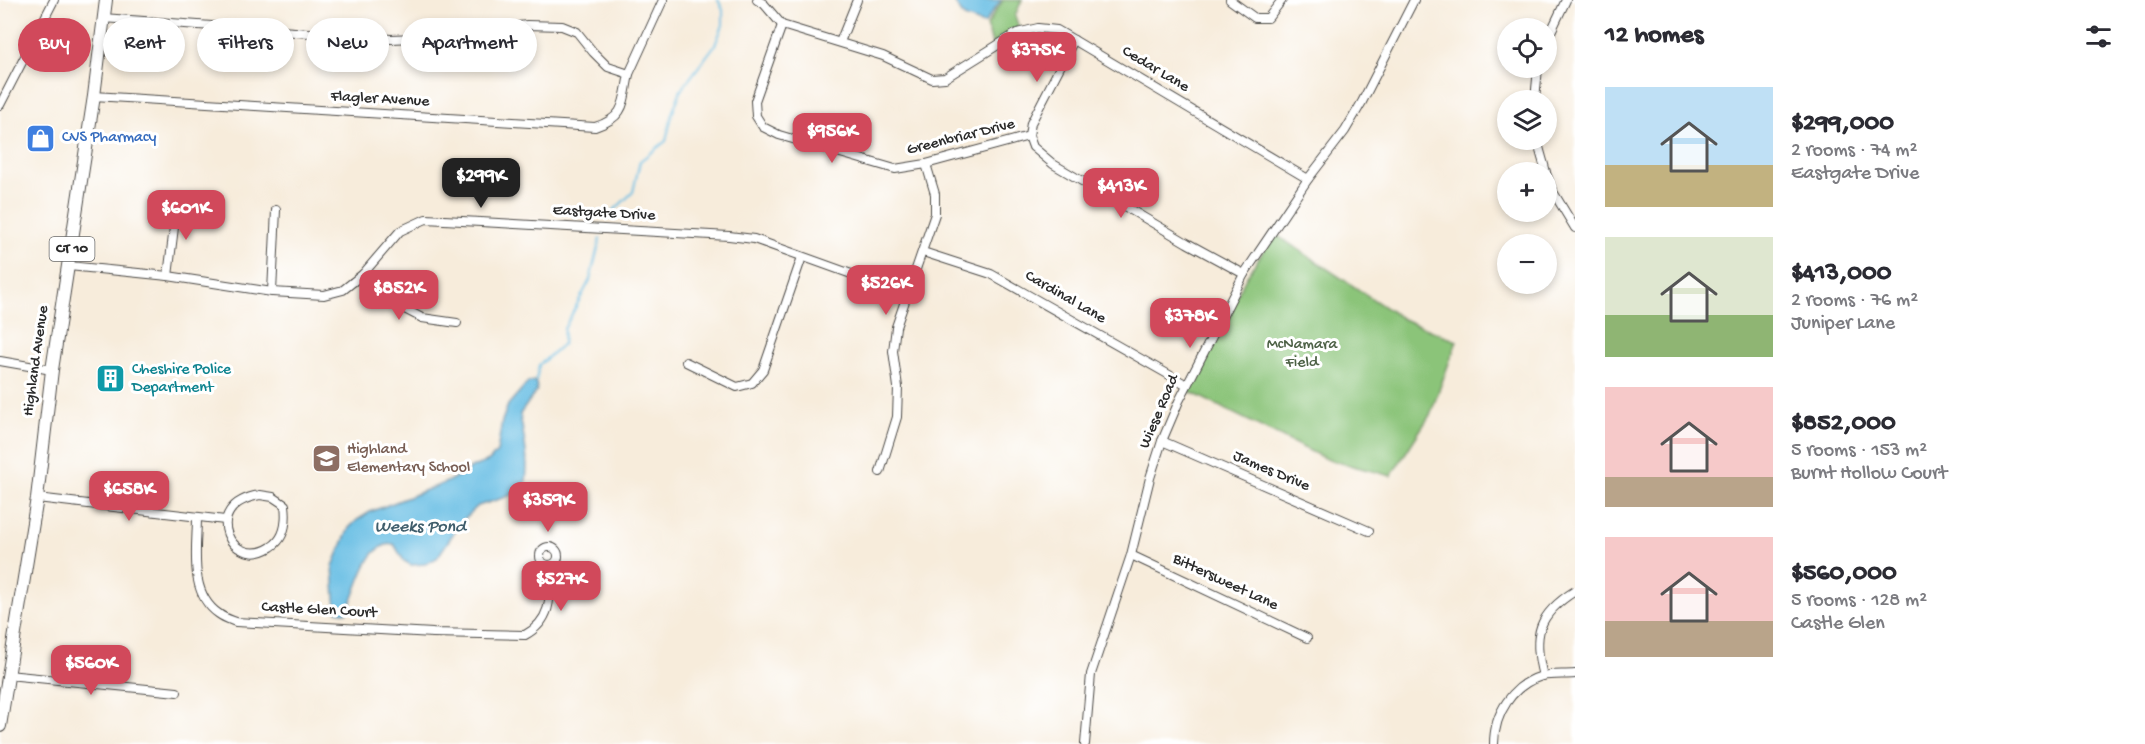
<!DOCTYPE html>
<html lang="en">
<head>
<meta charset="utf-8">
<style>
  body { margin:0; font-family:"Gochi Hand",sans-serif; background:#f7f7f7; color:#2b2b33; height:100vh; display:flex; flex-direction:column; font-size:22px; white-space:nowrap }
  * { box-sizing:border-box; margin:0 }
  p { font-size:20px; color:#7c7c81 }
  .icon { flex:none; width:33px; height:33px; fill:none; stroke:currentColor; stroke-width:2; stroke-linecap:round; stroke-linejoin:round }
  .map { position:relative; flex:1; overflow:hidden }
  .panel { display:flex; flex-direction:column; background:#fff; width:570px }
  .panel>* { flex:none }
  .banner { position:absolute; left:18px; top:18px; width:570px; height:54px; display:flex; gap:12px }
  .fabs { position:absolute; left:1497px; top:18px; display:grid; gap:12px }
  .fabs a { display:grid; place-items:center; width:60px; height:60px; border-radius:50%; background:#fff; box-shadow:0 3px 9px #0003; font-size:30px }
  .price { position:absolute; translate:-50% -51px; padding:0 14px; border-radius:12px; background:#d1495b; color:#fff; font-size:20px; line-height:39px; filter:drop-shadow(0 2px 3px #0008) }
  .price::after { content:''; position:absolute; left:50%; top:36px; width:18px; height:14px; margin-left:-9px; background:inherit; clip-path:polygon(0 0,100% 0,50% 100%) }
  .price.on { background:#222; color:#fff }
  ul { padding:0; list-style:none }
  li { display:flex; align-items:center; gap:18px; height:150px; padding:0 30px }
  li span { display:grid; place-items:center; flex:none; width:168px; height:120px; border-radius:0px; color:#555 }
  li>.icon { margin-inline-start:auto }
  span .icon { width:72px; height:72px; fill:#fffc; stroke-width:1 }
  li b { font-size:26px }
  h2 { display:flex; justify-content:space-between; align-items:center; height:72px; padding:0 30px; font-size:26px }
  .pill { padding:0 21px; border-radius:27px; background:#fff; box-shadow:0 3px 9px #0003; font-size:21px; line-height:54px }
  .pill.on { background:#d1495b; color:#fff }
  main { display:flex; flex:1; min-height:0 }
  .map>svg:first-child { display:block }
  .green { fill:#8bc479; stroke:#5b7852; stroke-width:1.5 }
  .water { fill:#67bee4; stroke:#497488; stroke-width:1.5 }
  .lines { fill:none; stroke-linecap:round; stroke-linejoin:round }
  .stream { stroke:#67bee4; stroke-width:2 }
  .minor-casing { stroke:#4a4845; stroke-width:10 }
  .highway-casing { stroke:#4a4845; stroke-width:14 }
  .minor { stroke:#fff; stroke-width:8 }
  .highway { stroke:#fff; stroke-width:12 }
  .labels { text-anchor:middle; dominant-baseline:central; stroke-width:6; stroke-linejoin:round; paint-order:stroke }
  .shield { fill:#fff; stroke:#6b6b6b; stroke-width:1.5 }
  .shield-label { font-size:15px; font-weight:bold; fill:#2b2b2b }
  .street-label { font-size:16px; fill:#2b2b2b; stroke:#fff }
  .shop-label { font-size:16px; fill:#366cbe; stroke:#fff; text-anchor:start }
  .park-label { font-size:16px; fill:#4d6146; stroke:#fff }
  .culture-label { font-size:16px; fill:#0d838f; stroke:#fff; text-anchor:start }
  .education-label { font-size:16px; fill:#785e54; stroke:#fff; text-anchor:start }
  .water-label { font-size:18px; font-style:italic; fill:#405e6c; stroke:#fff }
</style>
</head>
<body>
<main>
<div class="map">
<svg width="1575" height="744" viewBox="0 0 1575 744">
  <rect width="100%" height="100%" fill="#fff"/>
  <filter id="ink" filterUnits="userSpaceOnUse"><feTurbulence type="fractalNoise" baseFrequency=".0167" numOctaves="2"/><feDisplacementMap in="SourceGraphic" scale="12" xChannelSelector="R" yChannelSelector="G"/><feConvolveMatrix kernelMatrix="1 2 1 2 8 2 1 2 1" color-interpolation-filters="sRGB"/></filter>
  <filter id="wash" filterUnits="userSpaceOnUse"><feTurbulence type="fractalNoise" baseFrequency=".008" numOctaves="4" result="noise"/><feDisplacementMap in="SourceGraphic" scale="24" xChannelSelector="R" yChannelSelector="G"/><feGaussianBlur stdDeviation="1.35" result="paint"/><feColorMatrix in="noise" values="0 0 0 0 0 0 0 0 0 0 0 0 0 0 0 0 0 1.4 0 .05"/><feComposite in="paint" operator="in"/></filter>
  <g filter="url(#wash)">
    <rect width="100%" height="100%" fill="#f7ecdb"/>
    <g class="green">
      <polygon points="1003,0 1022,0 1015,16 1019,28 992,45 987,25"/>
      <polygon points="1275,234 1403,319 1457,341 1430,415 1391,476 1326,459 1188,391 1248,274"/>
    </g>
    <g class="water">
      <polygon points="953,0 1001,0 984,24 964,17"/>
      <path d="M536 381 537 390 520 414C524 439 530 462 525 487L512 495 478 506 461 522 437 558 425 564 411 565 404 561 394 544C364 542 358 595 346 613L337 611 335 599 333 566 349 528 357 520 370 512 447 482 475 466 489 461 497 452 502 421 508 405 528 382Z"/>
    </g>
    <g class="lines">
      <g class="stream">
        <polyline points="609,215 633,192 640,161 666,141 672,114 681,90 715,45 723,25 723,10 718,0"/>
        <polyline points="536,381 539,365 563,344 564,329 590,280 600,239"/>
      </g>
    </g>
  </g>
  <g filter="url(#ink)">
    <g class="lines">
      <defs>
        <g id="minor">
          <polyline points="757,0 764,4 782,25 883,56 932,79 945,78 1017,33 1038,28 1057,30 1308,179"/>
          <polyline points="1230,0 1255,18 1268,18 1282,0"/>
          <polyline points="103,18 391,39 415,38 527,25 562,26 577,32 593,52 608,67 629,74 663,0"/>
          <polyline points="782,25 755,101 756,116 763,127 779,135 895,169 926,164 1029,136"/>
          <polyline points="1074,40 1031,123 1029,136 1033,147 1053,164 1187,243 1244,274"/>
          <polyline points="840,42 857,0"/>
          <polyline points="1546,42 1566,0"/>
          <path d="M94 96 595 127C626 117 623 103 629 74"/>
          <polyline points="1535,100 1538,68"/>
          <polyline points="0,105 54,0"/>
          <polyline points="1537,140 1546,172"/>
          <polyline points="1546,173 1552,190 1575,228"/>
          <polyline points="923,252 991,274 1187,385"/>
          <polyline points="69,266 168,276 272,292 324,295 343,290 363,274 400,231 426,219 729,236 754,239 907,294"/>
          <polyline points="363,274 393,303 422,318 457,323"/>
          <polyline points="168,276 177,203"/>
          <polyline points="272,292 276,210"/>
          <polyline points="0,361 52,370"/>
          <polyline points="686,362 737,387 752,383 763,370 802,257"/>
          <polyline points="1162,441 1369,531"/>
          <polyline points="880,472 897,417 898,387 893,351 896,327 935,214 935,194 926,164"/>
          <path d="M260 495 273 497 285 505C287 521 286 538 271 547 232 572 198 505 260 495Z"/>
          <polyline points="37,498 225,520"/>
          <path d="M197 517C197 549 188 593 219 614 224 618 231 620 236 622L433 633 525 635C554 619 550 594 550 565"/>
          <circle cx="549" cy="556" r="9"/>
          <polyline points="1131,555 1307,638"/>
          <polyline points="8,675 177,692"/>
          <path d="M1543 676C1532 635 1538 614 1575 591"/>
          <polyline points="1085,744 1091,674 1131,555 1150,478 1162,441 1179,401 1244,274 1308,179 1345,131 1362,102 1414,0"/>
          <path d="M1494 744C1494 714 1512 685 1542 676 1552 674 1564 675 1575 674"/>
        </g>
        <polyline id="highway" points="0,726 37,498 52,370 94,96 106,0"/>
      </defs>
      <use href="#minor" class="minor-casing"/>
      <use href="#highway" class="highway-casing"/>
      <use href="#minor" class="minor"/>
      <use href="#highway" class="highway"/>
    </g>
  </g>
  <defs>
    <symbol id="shop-square" viewBox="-11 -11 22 22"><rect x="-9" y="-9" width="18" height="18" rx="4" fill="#3f7fe0" stroke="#fff"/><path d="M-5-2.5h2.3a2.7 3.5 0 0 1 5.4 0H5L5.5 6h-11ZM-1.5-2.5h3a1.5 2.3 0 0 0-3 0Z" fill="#fff"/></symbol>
    <symbol id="building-square" viewBox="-11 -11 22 22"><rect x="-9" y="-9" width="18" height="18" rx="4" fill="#0f9aa8" stroke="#fff"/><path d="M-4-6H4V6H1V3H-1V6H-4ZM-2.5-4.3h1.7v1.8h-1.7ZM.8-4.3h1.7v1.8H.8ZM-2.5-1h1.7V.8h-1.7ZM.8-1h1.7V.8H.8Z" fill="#fff"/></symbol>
    <symbol id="school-square" viewBox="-11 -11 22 22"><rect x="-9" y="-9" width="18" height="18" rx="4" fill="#8d6e63" stroke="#fff"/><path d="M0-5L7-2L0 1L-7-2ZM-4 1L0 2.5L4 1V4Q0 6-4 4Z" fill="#fff"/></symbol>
  </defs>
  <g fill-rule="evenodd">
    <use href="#shop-square" x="24" y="122" width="33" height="33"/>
    <use href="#building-square" x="94" y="362" width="33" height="33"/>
    <use href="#school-square" x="310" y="442" width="33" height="33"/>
  </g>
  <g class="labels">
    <rect class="shield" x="49.5" y="237" width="45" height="24" rx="4.5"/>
    <g class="shield-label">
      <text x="72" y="249">CT 10</text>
    </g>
    <g class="street-label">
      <text transform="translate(1155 70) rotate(31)">Cedar Lane</text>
      <text transform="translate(380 100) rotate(3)">Flagler Avenue</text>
      <text transform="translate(961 138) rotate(-14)">Greenbriar Drive</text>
      <text transform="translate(604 214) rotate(3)">Eastgate Drive</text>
      <text transform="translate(1065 298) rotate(30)">Cardinal Lane</text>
      <text transform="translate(37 361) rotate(-82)">Highland Avenue</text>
      <text transform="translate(1160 412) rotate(-67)">Wiese Road</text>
      <text transform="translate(1271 472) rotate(23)">James Drive</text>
      <text transform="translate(1225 583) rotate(25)">Bittersweet Lane</text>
      <text transform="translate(319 611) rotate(3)">Castle Glen Court</text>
    </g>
    <g class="shop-label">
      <text x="62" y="138">CVS Pharmacy</text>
    </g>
    <g class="park-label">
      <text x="1302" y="345">McNamara<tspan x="1302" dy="18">Field</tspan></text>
    </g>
    <g class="culture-label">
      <text x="132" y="370">Cheshire Police<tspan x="132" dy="18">Department</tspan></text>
    </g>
    <g class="education-label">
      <text x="347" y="450">Highland<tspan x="347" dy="18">Elementary School</tspan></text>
    </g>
    <g class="water-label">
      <text x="420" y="527">Weeks Pond</text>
    </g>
  </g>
</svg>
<div class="fabs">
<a><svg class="icon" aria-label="locate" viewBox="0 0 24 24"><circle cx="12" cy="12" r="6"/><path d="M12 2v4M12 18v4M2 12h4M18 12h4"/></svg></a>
<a><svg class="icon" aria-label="layers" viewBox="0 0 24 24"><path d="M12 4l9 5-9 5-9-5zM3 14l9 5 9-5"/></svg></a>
<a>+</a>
<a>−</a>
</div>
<b class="price" style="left:1037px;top:83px">$375K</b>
<b class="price" style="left:832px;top:164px">$956K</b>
<b class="price on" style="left:481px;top:209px">$299K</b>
<b class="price" style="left:1121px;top:219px">$413K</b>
<b class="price" style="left:186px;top:241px">$601K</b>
<b class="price" style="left:886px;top:316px">$526K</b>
<b class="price" style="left:399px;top:321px">$852K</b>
<b class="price" style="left:1190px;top:349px">$378K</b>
<b class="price" style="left:129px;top:522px">$658K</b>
<b class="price" style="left:548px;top:533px">$359K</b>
<b class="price" style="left:561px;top:612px">$527K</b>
<b class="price" style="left:91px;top:696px">$560K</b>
<div class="banner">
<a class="pill on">Buy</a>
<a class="pill">Rent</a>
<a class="pill">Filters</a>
<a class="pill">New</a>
<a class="pill">Apartment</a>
</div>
</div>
<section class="panel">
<h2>12 homes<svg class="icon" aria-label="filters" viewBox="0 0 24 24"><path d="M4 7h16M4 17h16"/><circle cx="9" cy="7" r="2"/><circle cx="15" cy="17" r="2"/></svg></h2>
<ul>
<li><span style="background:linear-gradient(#bfe0f5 65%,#c2b280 0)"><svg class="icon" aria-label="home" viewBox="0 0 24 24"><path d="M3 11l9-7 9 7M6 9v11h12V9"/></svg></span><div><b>$299,000</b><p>2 rooms · 74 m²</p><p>Eastgate Drive</p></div></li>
<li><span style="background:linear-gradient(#dfe7d0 65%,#8fb573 0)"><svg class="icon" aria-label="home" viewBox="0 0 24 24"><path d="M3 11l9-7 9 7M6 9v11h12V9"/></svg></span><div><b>$413,000</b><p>2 rooms · 76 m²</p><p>Juniper Lane</p></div></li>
<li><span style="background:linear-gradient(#f6c9c9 75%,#b9a48a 0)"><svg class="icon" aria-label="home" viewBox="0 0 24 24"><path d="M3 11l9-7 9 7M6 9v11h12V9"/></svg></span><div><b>$852,000</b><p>5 rooms · 153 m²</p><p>Burnt Hollow Court</p></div></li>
<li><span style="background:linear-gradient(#f6c9c9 70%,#b9a48a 0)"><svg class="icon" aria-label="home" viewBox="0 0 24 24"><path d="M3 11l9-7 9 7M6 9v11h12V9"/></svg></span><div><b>$560,000</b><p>5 rooms · 128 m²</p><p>Castle Glen</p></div></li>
</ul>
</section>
</main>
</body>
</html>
